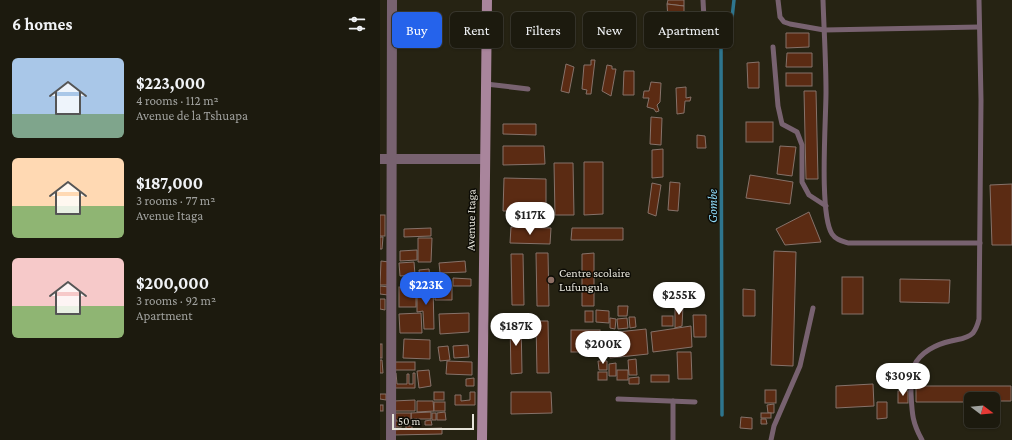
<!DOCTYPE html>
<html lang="en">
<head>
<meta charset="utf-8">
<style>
  body { margin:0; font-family:"Crimson Pro",serif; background:#252317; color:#f1f3f6; height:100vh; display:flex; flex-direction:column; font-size:15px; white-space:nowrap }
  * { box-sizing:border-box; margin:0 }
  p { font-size:13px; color:#a0a19e }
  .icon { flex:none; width:22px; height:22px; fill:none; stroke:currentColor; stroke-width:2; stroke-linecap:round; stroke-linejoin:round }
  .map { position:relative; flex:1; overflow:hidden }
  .panel { display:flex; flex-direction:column; background:#1c1a0e; width:380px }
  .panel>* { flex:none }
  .hud { position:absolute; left:12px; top:12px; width:380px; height:36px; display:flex; gap:8px }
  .needle { width:26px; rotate:106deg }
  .tools { position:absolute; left:584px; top:392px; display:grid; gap:8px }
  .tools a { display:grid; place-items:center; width:36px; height:36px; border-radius:6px; background:#1c1a0e; box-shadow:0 1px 3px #0004,0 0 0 1px #3a382e; font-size:20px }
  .scale { position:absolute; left:12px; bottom:10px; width:82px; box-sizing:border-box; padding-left:4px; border:2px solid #e6e4da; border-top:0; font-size:11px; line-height:14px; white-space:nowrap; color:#e6e4da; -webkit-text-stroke:3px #0d0c06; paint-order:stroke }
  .price { position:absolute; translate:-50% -34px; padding:0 9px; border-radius:14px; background:#fff; color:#222; font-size:13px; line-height:26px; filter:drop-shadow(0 1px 2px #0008) }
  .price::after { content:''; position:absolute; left:50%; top:24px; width:12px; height:9px; margin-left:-6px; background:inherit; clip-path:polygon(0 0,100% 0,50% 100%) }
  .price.selected { background:#2563eb; color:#fff }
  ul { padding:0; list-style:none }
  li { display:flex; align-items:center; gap:12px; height:100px; padding:0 12px }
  li span { display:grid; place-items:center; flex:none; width:112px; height:80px; border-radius:6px; color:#555 }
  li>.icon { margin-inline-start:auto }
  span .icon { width:48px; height:48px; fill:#fffc; stroke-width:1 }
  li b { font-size:17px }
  h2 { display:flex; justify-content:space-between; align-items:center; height:48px; padding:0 12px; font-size:17px }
  .tag { padding:0 14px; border-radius:6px; background:#1c1a0e; box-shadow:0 1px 3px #0004,0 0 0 1px #3a382e; font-size:14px; line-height:36px }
  .tag.selected { background:#2563eb; color:#fff }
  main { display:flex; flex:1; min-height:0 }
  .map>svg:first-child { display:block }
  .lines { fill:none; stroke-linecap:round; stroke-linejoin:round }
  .stream { stroke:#2e758e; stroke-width:3.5 }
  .building { fill:#5b2b13; stroke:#86726a }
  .lane { stroke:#786270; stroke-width:5 }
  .street { stroke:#786270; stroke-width:10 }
  .secondary { stroke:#a9859c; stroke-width:10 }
  .education-dot { fill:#8d6e63; stroke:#0d0c06; stroke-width:1.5 }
  .labels { text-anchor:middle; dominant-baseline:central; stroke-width:3; stroke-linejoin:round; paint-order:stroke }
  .street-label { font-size:12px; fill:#e6e4da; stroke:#0d0c06 }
  .poi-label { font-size:12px; fill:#e6e4da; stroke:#0d0c06; text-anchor:start }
  .water-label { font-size:13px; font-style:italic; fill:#90ddfc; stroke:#0d0c06 }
</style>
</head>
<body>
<main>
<section class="panel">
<h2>6 homes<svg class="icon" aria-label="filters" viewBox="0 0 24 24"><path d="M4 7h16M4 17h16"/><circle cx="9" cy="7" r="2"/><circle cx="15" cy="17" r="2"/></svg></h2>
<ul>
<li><span style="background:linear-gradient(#a9c7e8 70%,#7fa58c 0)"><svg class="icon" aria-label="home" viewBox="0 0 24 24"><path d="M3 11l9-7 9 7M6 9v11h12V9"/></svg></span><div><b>$223,000</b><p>4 rooms · 112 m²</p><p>Avenue de la Tshuapa</p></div></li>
<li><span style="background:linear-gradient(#ffd9b3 60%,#8fb573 0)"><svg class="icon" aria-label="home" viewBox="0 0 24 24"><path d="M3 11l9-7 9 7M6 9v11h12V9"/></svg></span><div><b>$187,000</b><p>3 rooms · 77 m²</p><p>Avenue Itaga</p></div></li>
<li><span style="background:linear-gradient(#f6c9c9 60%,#8fb573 0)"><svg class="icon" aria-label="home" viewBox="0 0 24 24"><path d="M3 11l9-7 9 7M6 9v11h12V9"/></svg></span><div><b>$200,000</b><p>3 rooms · 92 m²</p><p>Apartment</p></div></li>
</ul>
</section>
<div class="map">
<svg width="632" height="440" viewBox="0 0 632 440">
  <rect width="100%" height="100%" fill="#262313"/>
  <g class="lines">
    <polyline class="stream" points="342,415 341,44 351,27 354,0"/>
  </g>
  <g class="building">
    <polygon points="288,0 304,0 304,6 287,4"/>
    <polygon points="287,4 304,6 304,19 288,19"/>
    <polygon points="406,33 429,33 429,47 406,48"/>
    <polygon points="407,53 432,53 432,67 406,67"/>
    <polygon points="211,60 215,60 211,94 206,94 207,90 202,89 204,65 211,65"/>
    <polygon points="379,62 379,88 368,88 367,63"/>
    <polygon points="186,64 194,67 189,93 181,91"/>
    <polygon points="227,65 232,66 232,69 236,69 231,96 222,91"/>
    <polygon points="244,71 254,71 254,95 243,95"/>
    <rect x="406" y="73" width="26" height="13"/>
    <polygon points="271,82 281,83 280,102 277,105 279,111 276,112 274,109 267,107 269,98 263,98 264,91 269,91"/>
    <polygon points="306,87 306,98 311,97 310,101 305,101 304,113 297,114 296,88"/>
    <polygon points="424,91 436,91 438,179 426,179"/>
    <polygon points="271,117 282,118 281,145 270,144"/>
    <rect x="366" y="122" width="27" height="20"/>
    <polygon points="123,124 156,124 156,135 123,134"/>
    <polygon points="317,135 325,136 326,148 317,148"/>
    <polygon points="123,146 164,146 165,164 123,165"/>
    <polygon points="400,146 416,147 412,176 397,174"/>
    <polygon points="283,149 283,177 272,178 272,150"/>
    <polygon points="204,162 223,162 223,214 204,215"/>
    <polygon points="174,163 193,163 194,215 175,215"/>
    <polygon points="370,175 413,182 410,204 366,198"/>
    <polygon points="124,178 166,179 166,212 123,211"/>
    <polygon points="290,182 300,183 298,211 288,210"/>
    <polygon points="272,183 281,185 276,216 268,213"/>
    <polygon points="632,184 632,245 612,245 610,185"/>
    <polygon points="429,212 441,242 405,245 396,229"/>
    <rect x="0" y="215" width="5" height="21"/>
    <polygon points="131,227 171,228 170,244 130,243"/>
    <polygon points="51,228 51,236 24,237 24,229"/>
    <polygon points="192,228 243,228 243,240 191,240"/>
    <polygon points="0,237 3,237 2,249 0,249"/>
    <polygon points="38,238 52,238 51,262 38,262"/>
    <polygon points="37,250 37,260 20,261 20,251"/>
    <polygon points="394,251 416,252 413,366 391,365"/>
    <polygon points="156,253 168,253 169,306 157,306"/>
    <polygon points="214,253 214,306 202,306 202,254"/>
    <polygon points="131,254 143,254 144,305 132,305"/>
    <polygon points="1,261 9,262 8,285 0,285"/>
    <polygon points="85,261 86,272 60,273 59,263"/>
    <polygon points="34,262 35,275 20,276 19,263"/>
    <polygon points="49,269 50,279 40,280 39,270"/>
    <rect x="462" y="277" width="21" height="37"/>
    <polygon points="73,278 91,279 91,286 73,286"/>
    <polygon points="520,279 570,280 569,303 520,302"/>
    <polygon points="56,285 72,286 72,300 55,300"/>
    <polygon points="0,286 9,287 8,295 0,294"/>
    <polygon points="53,286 54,329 44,329 43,311 37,312 37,287"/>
    <rect x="19" y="287" width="17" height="20"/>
    <polygon points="363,289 375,290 375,316 363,316"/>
    <polygon points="0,299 5,299 5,310 0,309"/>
    <polygon points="238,306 248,306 247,316 238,316"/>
    <polygon points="295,306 303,306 302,326 295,328"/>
    <polygon points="216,310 229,311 229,323 216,322"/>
    <rect x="205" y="311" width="8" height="11"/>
    <polygon points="41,313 42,333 20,333 19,314"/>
    <polygon points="89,313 89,332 60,334 59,314"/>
    <polygon points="313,315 326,315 326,337 314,337"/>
    <rect x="282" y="316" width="11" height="10"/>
    <polygon points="249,317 255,317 256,327 250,328"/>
    <polygon points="230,318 236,319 235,329 230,328"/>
    <polygon points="247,318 248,328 238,329 237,319"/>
    <polygon points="141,320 142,373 131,374 130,321"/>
    <polygon points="156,321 168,321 169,373 157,373"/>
    <polygon points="311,326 312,347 273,352 271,332"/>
    <polygon points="266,329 268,354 230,358 228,333"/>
    <rect x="191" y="330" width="29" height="22"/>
    <polygon points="24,339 50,340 50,359 23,358"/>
    <rect x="0" y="344" width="2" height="14"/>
    <polygon points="88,345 89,357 74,358 73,346"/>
    <polygon points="68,346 70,360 60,361 58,347"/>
    <polygon points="297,352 311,352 312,379 298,379"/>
    <polygon points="256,359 257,375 249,375 248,360"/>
    <polygon points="0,360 2,360 3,373 0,373"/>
    <polygon points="67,361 92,362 92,375 66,374"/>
    <polygon points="218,361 227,361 227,370 219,370"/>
    <rect x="12" y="362" width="23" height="8"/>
    <polygon points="236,363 236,376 229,376 229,364"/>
    <polygon points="49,370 51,386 39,388 37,371"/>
    <rect x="237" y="370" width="11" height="10"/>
    <rect x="218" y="372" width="9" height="8"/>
    <polygon points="13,373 16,373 17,384 27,384 27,374 29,374 29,384 33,384 33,373 35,373 35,388 13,388"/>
    <rect x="271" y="375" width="18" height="7"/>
    <polygon points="259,377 259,384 249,384 249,378"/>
    <polygon points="94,378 94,386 86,386 86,379"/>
    <polygon points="493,384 494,406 456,408 456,386"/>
    <polygon points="536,386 631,386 631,401 613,401 613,399 591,399 591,402 536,402"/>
    <rect x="385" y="390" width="11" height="13"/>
    <rect x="518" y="391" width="10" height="12"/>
    <rect x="54" y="392" width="10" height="8"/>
    <polygon points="90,392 95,392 95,405 75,405 75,395 81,395 81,401 90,400"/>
    <polygon points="131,392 171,392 172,413 131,414"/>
    <polygon points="0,394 6,394 6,400 0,399"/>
    <polygon points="35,400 35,411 13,411 13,401"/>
    <polygon points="37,401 53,401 54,411 37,412"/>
    <rect x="54" y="402" width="11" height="9"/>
    <polygon points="497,402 507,402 507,418 497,419"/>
    <polygon points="394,404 394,413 388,413 387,405"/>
    <rect x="0" y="405" width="3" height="6"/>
    <polygon points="51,412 51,419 31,419 31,413"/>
    <polygon points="65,412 66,420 57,420 57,413"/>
    <rect x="13" y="413" width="18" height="7"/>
    <rect x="52" y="413" width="4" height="7"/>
    <rect x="381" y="413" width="10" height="5"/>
    <polygon points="361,417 372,418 372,429 360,428"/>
    <polygon points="381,419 386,419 387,424 381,424"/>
    <polygon points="51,420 52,425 45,425 45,421"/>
    <rect x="14" y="421" width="7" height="6"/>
    <polygon points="26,426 32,426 32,429 62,428 62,434 14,435 14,430 26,429"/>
  </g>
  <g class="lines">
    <g class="lane">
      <polyline points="323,0 324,19"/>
      <polyline points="398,0 400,17 404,22 410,24 444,30 599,27"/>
      <path d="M443 0C444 31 446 61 446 92 446 120 439 214 452 234 456 240 462 241 468 243H600"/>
      <polyline points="393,47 398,106 402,124 417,132 422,145 422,182 429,195 446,206"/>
      <polyline points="106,84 148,89"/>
      <polyline points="238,399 315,402"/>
      <polyline points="293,401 293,440"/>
      <polyline points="391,440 394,426 420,366 433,308"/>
      <path d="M542 440C532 422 532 413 531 393 531 384 530 374 534 366 540 352 557 344 571 341 579 339 587 339 593 333 596 329 598 323 599 319L601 100 599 0"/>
    </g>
    <g class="street">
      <polyline points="0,159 105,159"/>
      <polyline points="11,440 12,0"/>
    </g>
    <polyline class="secondary" points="102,440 107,0"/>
  </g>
  <circle class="education-dot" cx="171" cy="280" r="4"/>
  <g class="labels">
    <g class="street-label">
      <text transform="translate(91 220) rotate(-89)">Avenue Itaga</text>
    </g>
    <g class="poi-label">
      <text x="179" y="273">Centre scolaire<tspan x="179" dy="14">Lufungula</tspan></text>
    </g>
    <g class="water-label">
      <text transform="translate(332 206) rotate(-90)">Gombe</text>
    </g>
  </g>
</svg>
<div class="tools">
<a><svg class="needle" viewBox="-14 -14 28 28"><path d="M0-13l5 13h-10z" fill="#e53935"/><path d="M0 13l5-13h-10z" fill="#a0a19e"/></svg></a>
</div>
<div class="scale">50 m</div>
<b class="price" style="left:150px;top:236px">$117K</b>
<b class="price selected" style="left:46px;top:306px">$223K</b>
<b class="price" style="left:299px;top:316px">$255K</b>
<b class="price" style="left:136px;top:347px">$187K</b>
<b class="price" style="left:223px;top:365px">$200K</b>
<b class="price" style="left:523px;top:397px">$309K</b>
<div class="hud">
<a class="tag selected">Buy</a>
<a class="tag">Rent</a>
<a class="tag">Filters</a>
<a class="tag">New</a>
<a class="tag">Apartment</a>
</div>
</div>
</main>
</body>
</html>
